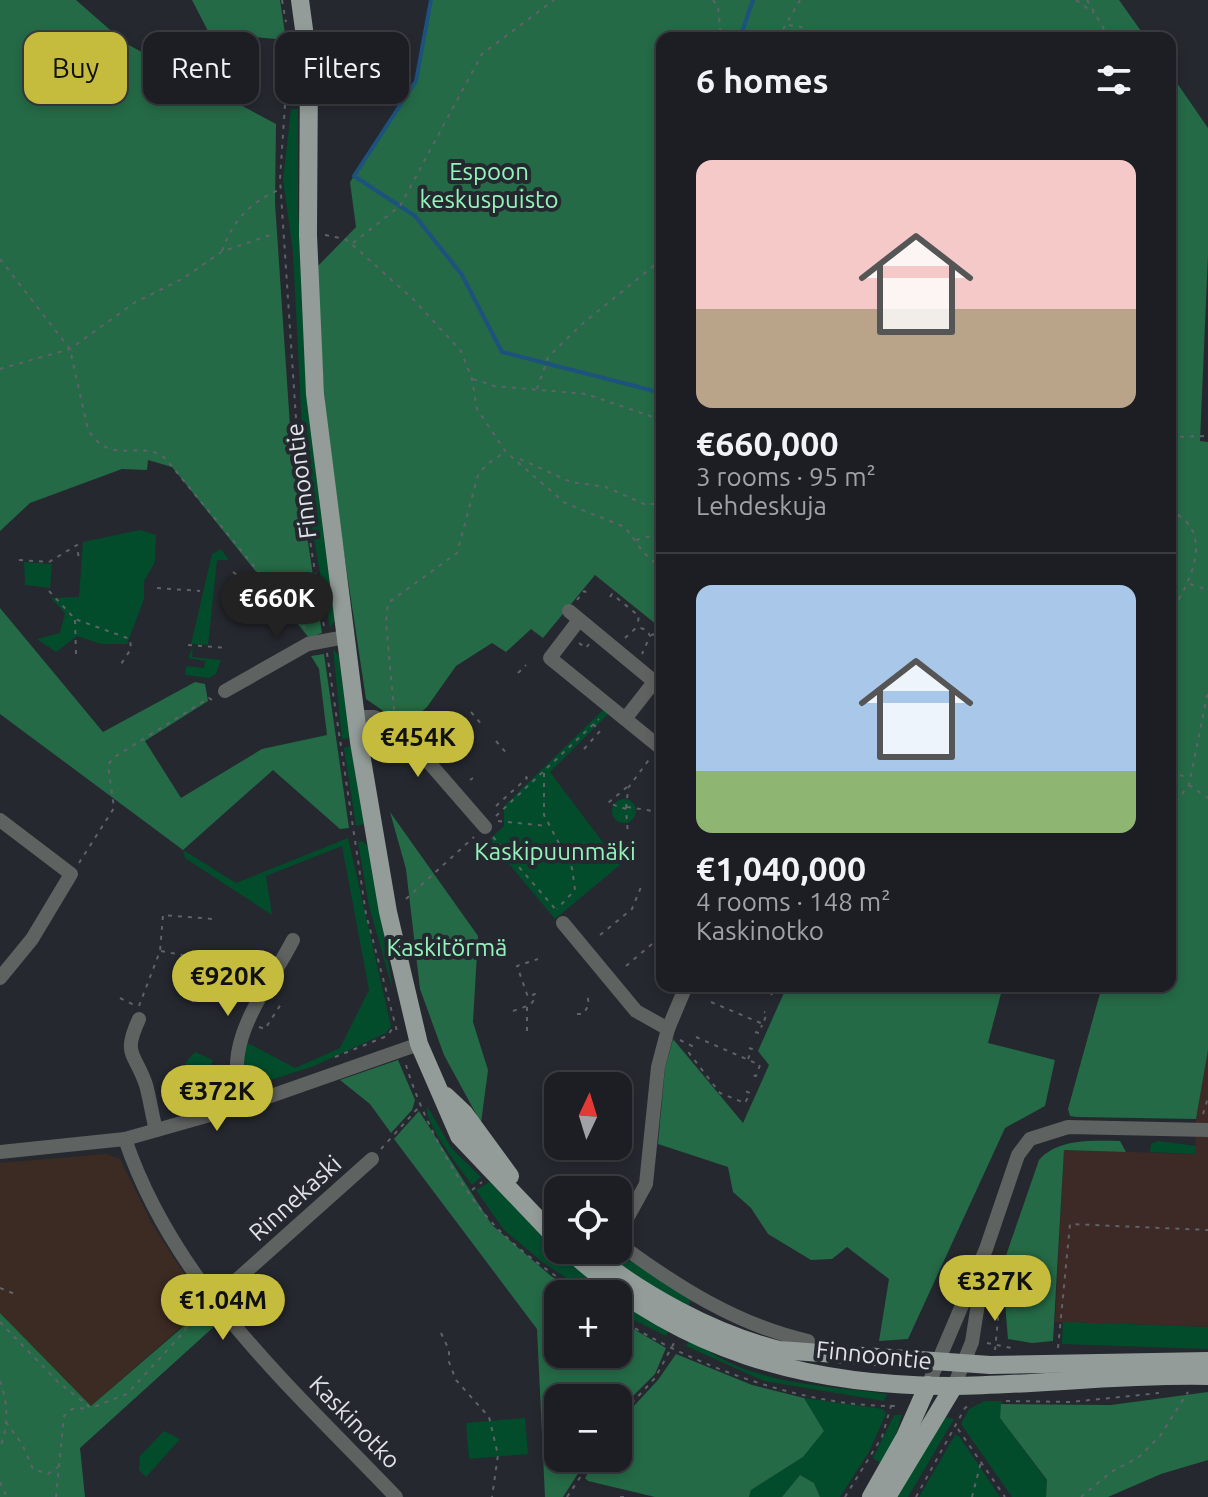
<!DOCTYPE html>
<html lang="en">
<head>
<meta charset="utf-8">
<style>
  body { margin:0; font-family:Ubuntu,sans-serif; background:#25272b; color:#f1f3f6; height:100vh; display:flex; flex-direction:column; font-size:30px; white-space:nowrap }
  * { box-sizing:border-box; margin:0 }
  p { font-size:26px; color:#a0a2a6 }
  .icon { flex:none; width:44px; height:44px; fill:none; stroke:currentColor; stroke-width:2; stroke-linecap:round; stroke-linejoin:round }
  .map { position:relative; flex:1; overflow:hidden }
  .drawer { position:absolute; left:656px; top:32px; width:520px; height:960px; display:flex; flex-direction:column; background:#1c1e23; border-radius:16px; box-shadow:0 4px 12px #0003,0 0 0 2px #3a3c41 }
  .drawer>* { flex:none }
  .hud { position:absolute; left:24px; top:32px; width:512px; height:72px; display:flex; gap:16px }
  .needle { width:52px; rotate:4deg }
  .controls { position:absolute; left:544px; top:1072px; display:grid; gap:16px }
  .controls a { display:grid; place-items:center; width:88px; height:88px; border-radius:16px; background:#1c1e23; box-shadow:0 4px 12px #0003,0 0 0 2px #3a3c41; font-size:40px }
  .price { position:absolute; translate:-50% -68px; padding:0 18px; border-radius:28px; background:#c5bc3d; color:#111; font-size:26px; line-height:52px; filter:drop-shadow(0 2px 4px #0008) }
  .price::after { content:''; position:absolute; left:50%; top:48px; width:24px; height:18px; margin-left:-12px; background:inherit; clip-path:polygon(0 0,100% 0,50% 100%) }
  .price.current { background:#222; color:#fff }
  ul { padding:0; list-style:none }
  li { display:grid; align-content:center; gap:16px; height:424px; padding:0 40px }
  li+li { border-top:2px solid #3a3c41 }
  li span { display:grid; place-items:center; height:248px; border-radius:16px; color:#555 }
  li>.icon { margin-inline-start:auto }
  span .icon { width:144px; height:144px; fill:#fffc; stroke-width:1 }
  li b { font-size:34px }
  h2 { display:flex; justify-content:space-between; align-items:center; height:96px; padding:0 40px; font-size:34px }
  .tag { padding:0 28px; border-radius:16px; background:#1c1e23; box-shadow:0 4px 12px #0003,0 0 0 2px #3a3c41; font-size:28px; line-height:72px }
  .tag.current { background:#c5bc3d; color:#111 }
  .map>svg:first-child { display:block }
  .commercial { fill:#3d2a26 }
  .education { fill:#3c2b23 }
  .green { fill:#024c2c }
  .forest { fill:#246a46 }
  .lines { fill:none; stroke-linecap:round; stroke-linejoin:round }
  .stream { stroke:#1d527e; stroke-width:4 }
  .path { stroke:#5f6268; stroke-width:2; stroke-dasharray:4 6; stroke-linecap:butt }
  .minor { stroke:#5e6260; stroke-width:14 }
  .major { stroke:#939c98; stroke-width:18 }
  .labels { text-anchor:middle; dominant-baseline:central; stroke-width:8; stroke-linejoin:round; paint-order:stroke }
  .park-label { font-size:24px; fill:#92f3bb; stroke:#25282f }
  .street-label { font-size:24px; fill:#e0e2e7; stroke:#25282f }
</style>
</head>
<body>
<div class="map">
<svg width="1208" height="1497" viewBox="0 0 1208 1497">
  <rect width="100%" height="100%" fill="#25282f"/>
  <polygon class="commercial" points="1208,1050 1208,1327 1055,1322 1064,1150 1195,1154 1196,1119"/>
  <polygon class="education" points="106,1154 120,1159 152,1224 205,1306 91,1406 0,1313 0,1163"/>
  <g class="green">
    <polygon points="291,109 298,109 298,210 308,409 336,619 330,628 305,489 293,252 283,180"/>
    <polygon points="140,530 156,535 155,562 144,581 144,599 127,644 101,644 77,636 56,652 37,639 60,633 65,613 51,598 79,597 83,542"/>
    <polygon points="221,549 229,560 217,560 208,645 191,644 212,554"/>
    <polygon points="24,562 52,564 50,588 25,585"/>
    <polygon points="193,647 192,657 221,660 216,674 209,678 185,675 186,666 204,668 205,661 188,658"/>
    <polygon points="333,649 339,656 350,738 342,739"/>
    <polygon points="604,709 609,713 550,772 620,865 555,919 489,840 504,826 504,806"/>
    <polygon points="351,746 365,824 356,826 344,748"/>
    <circle cx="624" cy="811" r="12"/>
    <polygon points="348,838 391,1026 386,1033 314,1066 246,1088 242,1077 244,1041 295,1068 340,1048 369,990 342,846 266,876 272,915 185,858 183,850 236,883"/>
    <polygon points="362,841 369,847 393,991 369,906 358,842"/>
    <polygon points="195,1052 213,1060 206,1078 198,1082 185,1063"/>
    <path d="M427 1106 452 1149 481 1177 472 1185C460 1168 423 1122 427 1106Z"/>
    <polygon points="1158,1141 1196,1146 1195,1154 1150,1152 1151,1144"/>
    <polygon points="493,1180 547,1242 616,1294 590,1294 541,1261 504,1230 476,1190"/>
    <polygon points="618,1257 626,1262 635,1260 691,1298 688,1309 617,1263"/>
    <polygon points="618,1295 671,1326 666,1336 618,1312"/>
    <polygon points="1063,1322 1208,1327 1208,1349 1062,1344"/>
    <path d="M691 1337C741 1384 822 1385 887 1394L884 1401 764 1381 686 1346Z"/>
    <polygon points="804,1398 883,1409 886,1414 869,1452 840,1497 820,1497 814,1483 800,1475 782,1497 749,1497 751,1490 803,1457 824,1431"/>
    <polygon points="985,1401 1002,1401 1000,1418 1047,1481 1046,1497 1012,1497 961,1424 969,1409"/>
    <polygon points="894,1415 902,1415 894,1441 880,1463 873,1458"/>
    <polygon points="942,1416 954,1419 908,1497 895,1497"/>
    <polygon points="525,1418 528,1454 469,1459 466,1423"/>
    <polygon points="164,1431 180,1439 146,1477 139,1470 140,1456"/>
    <polygon points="955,1435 959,1436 1000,1497 919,1497"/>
  </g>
  <g class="forest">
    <polygon points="0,0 76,0 125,43 276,124 275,203 290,426 322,633 309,638 172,467 148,460 147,470 122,469 30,503 0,531"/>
    <polygon points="192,0 280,0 286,40 209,33"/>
    <polygon points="431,0 1119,0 1146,38 662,38 662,629 595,575 543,638 531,629 506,652 492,643 456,666 427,707 405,726 366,699 328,447 315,269 356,227 350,182 416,81"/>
    <polygon points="1170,73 1208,128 1208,255 1200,441 1208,442 1208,1050 1196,1119 1077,1117 1070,1116 1068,1109 1102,986 1170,986"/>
    <polygon points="0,608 103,732 195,682 205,684 208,701 145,741 181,798 262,749 327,735 319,669 311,656 324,654 349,828 340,829 273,770 183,850 0,714"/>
    <polygon points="390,812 478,936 473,1022 488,1070 481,1123 444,1055 420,989 406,869"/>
    <polygon points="787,986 1003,986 988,1043 1055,1060 1045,1106 1005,1128 908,1339 879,1341 889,1279 847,1247 832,1259 811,1260 768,1234 751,1208 733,1192 728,1167 658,1144 665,1068 673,1039 743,1123 769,1065 758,1051"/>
    <polygon points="398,1060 415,1100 412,1110 391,1133 370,1104 340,1080"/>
    <polygon points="419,1111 492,1225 551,1276 578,1294 558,1294 558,1354 618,1354 618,1320 666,1348 655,1374 618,1411 618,1398 558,1398 558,1458 588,1458 563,1497 545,1497 537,1329 394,1139"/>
    <path d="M1120 1141 1126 1152 1064 1150 1053 1341 1032 1343 1008 1339 1002 1267 1039 1160C1059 1138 1092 1141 1120 1141Z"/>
    <polygon points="205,1308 218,1323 80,1448 85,1497 0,1497 0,1313 91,1406"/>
    <polygon points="676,1354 752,1385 804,1398 824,1431 803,1457 751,1490 749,1497 655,1497 588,1481 585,1478 597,1458 618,1458 618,1423 658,1380"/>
    <polygon points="1208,1392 1208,1460 1161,1474 1108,1497 1046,1497 1047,1480 1000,1418 1001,1404 1111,1405"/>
    <polygon points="800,1475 814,1483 820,1497 782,1497"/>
  </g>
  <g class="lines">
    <g class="stream">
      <polyline points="431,0 416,81 354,176 415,216 462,275 502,352 662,393"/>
      <polyline points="740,38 753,0"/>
    </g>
    <g class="path">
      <polyline points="282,0 286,22"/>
      <polyline points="713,0 718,6 721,38"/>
      <polyline points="1076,0 1094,13"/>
      <polyline points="1087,0 1109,38"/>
      <polyline points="789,25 801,27 819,38"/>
      <polyline points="778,38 800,0"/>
      <polyline points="289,45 280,179 300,479 324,627"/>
      <polyline points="1170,208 1175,242 1170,263"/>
      <polyline points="325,235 345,239 356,248 413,299 461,351 472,379 477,409 506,452 565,503 625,527 643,552 662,569"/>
      <polyline points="353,243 400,206 482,54 554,0"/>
      <path d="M222 251C233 220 250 202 281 189"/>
      <path d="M0 259 70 349 88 430C113 468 138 438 165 458L305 628"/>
      <polyline points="1170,355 1170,395"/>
      <polyline points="0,369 70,349 134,303 184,278 221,252 270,235"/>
      <polyline points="473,379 494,386 586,394 662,420"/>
      <polyline points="537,389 548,357 581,325 662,259"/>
      <polyline points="1170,437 1208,436"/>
      <polyline points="520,459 571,482 606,487 644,504 662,504"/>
      <path d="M1170 509C1176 514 1185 519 1189 525 1208 551 1184 592 1170 614"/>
      <polyline points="636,540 662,533"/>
      <polyline points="19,560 49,562 77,545 79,560"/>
      <polyline points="233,572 265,596"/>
      <polyline points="1190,584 1208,590"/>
      <polyline points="157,588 200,591"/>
      <polyline points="49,591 75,619 130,639 131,649 119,667"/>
      <polyline points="610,597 612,594 639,616 637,626"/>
      <polyline points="577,600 584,591 587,593"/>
      <polyline points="75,620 76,654"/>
      <polyline points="651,635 662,633"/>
      <polyline points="625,638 637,627 647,630 650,636 642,654"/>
      <polyline points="579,643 586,648 589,644"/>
      <polyline points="188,645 228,648"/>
      <polyline points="327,653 366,914 398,1035"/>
      <polyline points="518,673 526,665"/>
      <polyline points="655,706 658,709 662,704"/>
      <polyline points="394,710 386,622 388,603 457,553 478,475 486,465 505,452"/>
      <polyline points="471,712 483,726"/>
      <polyline points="496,741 508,755"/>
      <polyline points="440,745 444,742"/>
      <polyline points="584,749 600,731 593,724"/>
      <polyline points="544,773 544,815 572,868 575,890 557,909"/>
      <polyline points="1170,773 1188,777"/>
      <polyline points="470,780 473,778"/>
      <polyline points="1189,785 1208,798"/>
      <polyline points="627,787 608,803 626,809 628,835"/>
      <polyline points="628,788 651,757"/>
      <polyline points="496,806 527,778 522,772"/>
      <polyline points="627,807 653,811"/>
      <polyline points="626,808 628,790"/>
      <polyline points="1170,810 1189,785 1208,691"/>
      <polyline points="656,813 662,806"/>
      <polyline points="496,816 599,719"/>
      <polyline points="498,821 547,826"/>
      <polyline points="493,837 557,911"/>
      <polyline points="79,863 114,808 108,765 113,758 209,698 215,702"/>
      <polyline points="406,899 474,837"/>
      <polyline points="600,935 632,909 641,887"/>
      <polyline points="658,938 662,930"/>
      <polyline points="161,951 198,958"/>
      <polyline points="626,966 658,939 662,941"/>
      <polyline points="771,995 777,987"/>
      <polyline points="120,998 134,1005"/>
      <polyline points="192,1002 198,988"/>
      <polyline points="711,1002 763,1024 767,1013 764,1012"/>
      <polyline points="139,1006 160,951 163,915 213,919"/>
      <polyline points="527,1007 527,1031"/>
      <polyline points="513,1011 530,1005 535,999 535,994 528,997 517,966 538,959"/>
      <polyline points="577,1014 583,1014 589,1005 587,993"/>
      <polyline points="259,1027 265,1029 281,1004"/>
      <polyline points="755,1032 759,1033 762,1025"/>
      <polyline points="696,1037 760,1065 756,1076 752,1075"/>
      <polyline points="680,1040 692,1046 689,1053 720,1093 745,1103 750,1093 745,1091"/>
      <polyline points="335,1057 387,1036 395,1025"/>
      <polyline points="748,1059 752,1049 749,1048"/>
      <path d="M406 1065C422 1118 459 1190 499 1230 523 1254 554 1275 582 1294"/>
      <polyline points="1203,1114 1208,1098"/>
      <polyline points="381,1149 419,1107"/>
      <polyline points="472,1190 482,1182"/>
      <polyline points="0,1288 15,1294"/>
      <polyline points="994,1297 998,1319 995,1350"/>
      <path d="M618 1318C695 1367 807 1408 900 1406"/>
      <polyline points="0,1322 58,1382 91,1408 127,1394 183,1333 200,1306"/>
      <polyline points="441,1333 449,1350 449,1362 456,1380 489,1417 498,1455 492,1497"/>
      <polyline points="987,1343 1012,1348"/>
      <polyline points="1058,1348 1070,1224 1208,1230"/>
      <path d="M0 1381C8 1402 9 1426 0 1447"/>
      <polyline points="1006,1401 1071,1402 1159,1393"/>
      <polyline points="618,1418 655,1378 674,1343"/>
      <polyline points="6,1422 22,1444 33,1469 48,1474 58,1467"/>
      <polyline points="958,1429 1005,1497"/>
      <polyline points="0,1482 7,1497"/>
      <polyline points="56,1497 64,1416 72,1409 89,1408"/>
      <polyline points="567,1497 593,1458"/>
      <polyline points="620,1497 624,1497"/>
      <polyline points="845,1497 882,1437 893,1399"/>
      <polyline points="916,1497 965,1408 972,1403"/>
      <polyline points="972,1497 981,1462"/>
      <polyline points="1081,1497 1111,1472 1139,1457 1160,1436 1188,1392"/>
    </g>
    <g class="minor">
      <polyline points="569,611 662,688"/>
      <polyline points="579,620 550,658 662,749"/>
      <polyline points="225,691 308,644 345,637"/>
      <polyline points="356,717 374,717 399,728 485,827"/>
      <polyline points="625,719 654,682"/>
      <polyline points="0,820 71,874 32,939 0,978"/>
      <polyline points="563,923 636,1011 668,1029"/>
      <path d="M139 1019C122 1056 135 1052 146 1085 150 1099 152 1115 156 1130"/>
      <path d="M245 1105C217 1045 267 991 293 940"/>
      <path d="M125 1139C174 1285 292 1388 396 1497"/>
      <polyline points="0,1152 125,1139 245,1105 419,1044"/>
      <polyline points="618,1235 646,1184 658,1067 668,1029 686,986"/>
      <path d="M618 1243C676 1286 737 1325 808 1341"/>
      <polyline points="212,1302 372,1159"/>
      <polyline points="928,1385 986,1249 1018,1155 1030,1139 1068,1127 1208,1130"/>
      <polyline points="954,1386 972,1342 984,1265"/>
    </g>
    <g class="major">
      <polyline points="300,0 309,66 308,235 315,394 359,742 388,912 419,1044 459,1136 558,1240"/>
      <polyline points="446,1096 464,1113 510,1176"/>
      <path d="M569 1250C678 1351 807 1386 953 1386 1038 1385 1123 1374 1208 1376"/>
      <path d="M587 1250C641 1294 712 1333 779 1350L990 1365 1208 1361"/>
      <polyline points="871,1497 905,1437 928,1385"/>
      <polyline points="887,1497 954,1386"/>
    </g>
  </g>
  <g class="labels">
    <g class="park-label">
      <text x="489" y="171">Espoon<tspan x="489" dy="28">keskuspuisto</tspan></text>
      <text x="555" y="851">Kaskipuunmäki</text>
      <text x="447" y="947">Kaskitörmä</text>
    </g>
    <g class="street-label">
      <text transform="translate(301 481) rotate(-97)">Finnoontie</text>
      <text transform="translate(295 1198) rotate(-42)">Rinnekaski</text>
      <text transform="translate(874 1355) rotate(6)">Finnoontie</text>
      <text transform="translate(355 1422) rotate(46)">Kaskinotko</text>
    </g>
  </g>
</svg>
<div class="controls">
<a><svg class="needle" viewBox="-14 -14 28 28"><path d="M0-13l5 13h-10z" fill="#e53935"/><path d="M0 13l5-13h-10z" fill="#a0a2a6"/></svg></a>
<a><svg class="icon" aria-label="locate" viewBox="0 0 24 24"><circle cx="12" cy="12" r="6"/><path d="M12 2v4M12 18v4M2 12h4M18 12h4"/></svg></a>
<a>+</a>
<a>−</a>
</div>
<b class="price current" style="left:277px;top:640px">€660K</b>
<b class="price" style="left:418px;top:779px">€454K</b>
<b class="price" style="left:228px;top:1018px">€920K</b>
<b class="price" style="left:217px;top:1133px">€372K</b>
<b class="price" style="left:995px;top:1323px">€327K</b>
<b class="price" style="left:223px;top:1342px">€1.04M</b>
<div class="hud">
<a class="tag current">Buy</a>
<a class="tag">Rent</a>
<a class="tag">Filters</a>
</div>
<section class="drawer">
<h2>6 homes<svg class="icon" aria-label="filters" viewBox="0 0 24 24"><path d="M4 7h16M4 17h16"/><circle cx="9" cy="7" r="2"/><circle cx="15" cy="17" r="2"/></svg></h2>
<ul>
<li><span style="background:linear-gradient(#f6c9c9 60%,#b9a48a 0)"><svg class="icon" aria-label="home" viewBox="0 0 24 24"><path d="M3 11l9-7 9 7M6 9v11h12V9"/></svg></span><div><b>€660,000</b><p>3 rooms · 95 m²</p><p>Lehdeskuja</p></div></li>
<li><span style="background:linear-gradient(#a9c7e8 75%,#8fb573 0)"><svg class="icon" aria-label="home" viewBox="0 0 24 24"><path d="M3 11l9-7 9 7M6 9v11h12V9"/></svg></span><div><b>€1,040,000</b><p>4 rooms · 148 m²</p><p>Kaskinotko</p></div></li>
</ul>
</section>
</div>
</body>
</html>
